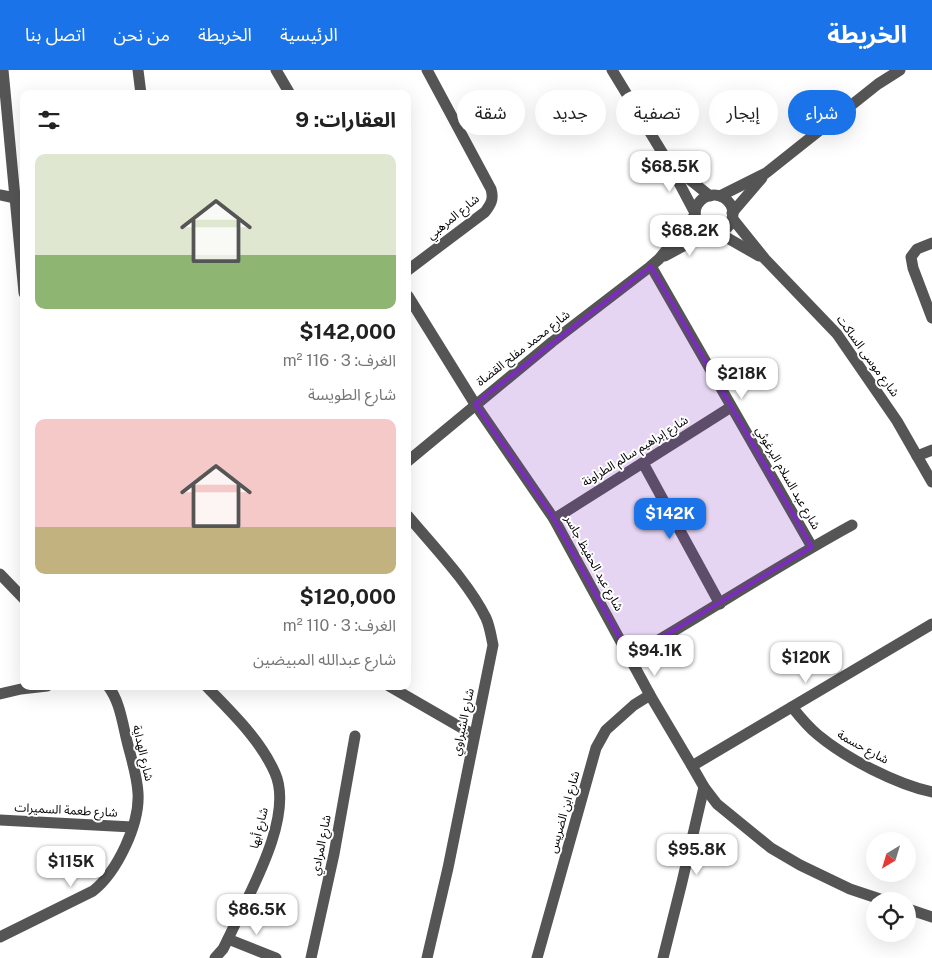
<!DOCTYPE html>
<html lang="ar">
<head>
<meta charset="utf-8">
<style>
  body { margin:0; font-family:"Public Sans","Noto Sans Arabic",sans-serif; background:#f2f2f2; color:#222; direction:rtl; height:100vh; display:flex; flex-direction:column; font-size:19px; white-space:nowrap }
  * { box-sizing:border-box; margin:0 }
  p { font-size:16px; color:#767676 }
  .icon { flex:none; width:28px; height:28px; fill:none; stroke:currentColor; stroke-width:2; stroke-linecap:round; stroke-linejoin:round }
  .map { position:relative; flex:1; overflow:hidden; direction:ltr }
  .panel { position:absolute; left:20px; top:20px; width:391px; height:600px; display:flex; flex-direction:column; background:#fff; border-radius:10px; box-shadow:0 5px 20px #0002; direction:rtl }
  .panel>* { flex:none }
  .hud { position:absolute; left:426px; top:20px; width:430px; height:45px; direction:rtl; display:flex; gap:10px }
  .needle { width:32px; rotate:218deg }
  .tools { position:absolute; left:866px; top:762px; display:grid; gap:10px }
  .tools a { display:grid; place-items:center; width:50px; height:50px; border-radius:50%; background:#fff; box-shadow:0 5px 20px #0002; font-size:25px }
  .price { position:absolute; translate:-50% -42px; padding:0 11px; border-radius:10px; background:#fff; color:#222; font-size:16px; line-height:32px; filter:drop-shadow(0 1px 2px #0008) }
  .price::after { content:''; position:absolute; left:50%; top:30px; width:15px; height:11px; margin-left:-8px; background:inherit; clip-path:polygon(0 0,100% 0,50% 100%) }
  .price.selected { background:#1a73e8; color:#fff }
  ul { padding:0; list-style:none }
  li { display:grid; align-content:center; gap:10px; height:265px; padding:0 15px }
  li span { display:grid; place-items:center; height:155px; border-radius:10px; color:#555 }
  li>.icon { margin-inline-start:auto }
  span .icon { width:90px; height:90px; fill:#fffc; stroke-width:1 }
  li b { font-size:21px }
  h2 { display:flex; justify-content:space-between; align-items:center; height:60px; padding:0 15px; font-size:21px }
  .chip { padding:0 18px; border-radius:22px; background:#fff; box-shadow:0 5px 20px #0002; font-size:18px; line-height:45px }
  .chip.selected { background:#1a73e8; color:#fff }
  header { display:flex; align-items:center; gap:30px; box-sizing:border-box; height:70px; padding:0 25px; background:#1a73e8; color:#fff }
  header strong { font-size:24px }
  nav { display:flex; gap:28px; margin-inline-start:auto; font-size:18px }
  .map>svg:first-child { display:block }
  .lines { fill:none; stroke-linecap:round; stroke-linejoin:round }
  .minor { stroke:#555; stroke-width:11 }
  .marked { fill:#7b2cbf; fill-opacity:0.2; stroke:#7b2cbf; stroke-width:4; stroke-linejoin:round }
  .labels { text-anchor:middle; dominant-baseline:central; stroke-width:4; stroke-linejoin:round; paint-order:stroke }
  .street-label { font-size:12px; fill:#000; stroke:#fff }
</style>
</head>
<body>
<header>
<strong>الخريطة</strong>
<nav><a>الرئيسية</a><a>الخريطة</a><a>من نحن</a><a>اتصل بنا</a></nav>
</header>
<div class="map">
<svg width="932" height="888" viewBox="0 0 932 888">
  <rect width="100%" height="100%" fill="#fff"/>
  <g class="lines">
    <g class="minor">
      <polyline points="3,0 24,223"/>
      <polyline points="138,0 141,24"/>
      <polyline points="276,0 290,24"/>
      <polyline points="612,0 668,92 695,143"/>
      <polyline points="673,96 710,126"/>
      <polyline points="0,125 15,128"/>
      <circle cx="714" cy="144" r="19"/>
      <polyline points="720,126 766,103 878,14 900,0"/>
      <polyline points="732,143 762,108"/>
      <polyline points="732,148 765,189 837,264 897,351 932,412"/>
      <polyline points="717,162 759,186"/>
      <polyline points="932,173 917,179 911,187 913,198 932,248"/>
      <polyline points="665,186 709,162"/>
      <polyline points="651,196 812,477"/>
      <path d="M408 200 485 142C491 134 494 129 491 119L427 0"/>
      <polyline points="408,226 475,334 554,449 650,625 692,696 704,717 717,734 771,778 800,795 850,819 886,831"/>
      <polyline points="917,386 932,380"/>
      <polyline points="408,391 552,272 651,196 659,189 695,145"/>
      <polyline points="643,393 720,534"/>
      <path d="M408 446C433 476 469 513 486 548 490 557 491 566 493 575L448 798 427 888"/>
      <polyline points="554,449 731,337"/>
      <polyline points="0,504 24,529"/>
      <path d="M630 587C704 544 777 496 852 455"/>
      <path d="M206 616C231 642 260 669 275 703 295 748 247 827 228 869L223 879 215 888"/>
      <polyline points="389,616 474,665"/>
      <polyline points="0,624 21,619 47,616"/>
      <path d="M792 637C800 647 808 657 818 665 847 689 896 714 932 722"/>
      <polyline points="692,696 932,554"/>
      <polyline points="0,750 132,757"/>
      <polyline points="908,839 932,847"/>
      <path d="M0 867 93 821C117 802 140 754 138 723 137 704 130 685 126 667 122 650 119 630 108 616"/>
      <polyline points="228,869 276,888"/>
      <polyline points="311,888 334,784 355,666"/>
      <polyline points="537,888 596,678 606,660 634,635 650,625"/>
      <polyline points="663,888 682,812 704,717"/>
    </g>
  </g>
  <path class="marked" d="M651 196 812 477 630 587 554 449 475 334Z"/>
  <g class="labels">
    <g class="street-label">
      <text transform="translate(453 147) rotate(-39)">شارع المرهبي</text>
      <text transform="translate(523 278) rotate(-38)">شارع محمد مفلح القضاة</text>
      <text transform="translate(868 286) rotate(54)">شارع موسى الساكت</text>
      <text transform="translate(635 381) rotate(-32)">شارع إبراهيم سالم الطراونة</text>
      <text transform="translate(788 408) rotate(60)">شارع عبد السلام البرغوثي</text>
      <text transform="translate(594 493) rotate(61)">شارع عبد الحفيظ جاسر</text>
      <text transform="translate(463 652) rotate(-78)">شارع الشبراوي</text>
      <text transform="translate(863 677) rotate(29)">شارع حسمة</text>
      <text transform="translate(143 683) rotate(77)">شارع الهداية</text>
      <text transform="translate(66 740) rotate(3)">شارع طعمة السميرات</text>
      <text transform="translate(564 742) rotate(-74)">شارع ابن الضريس</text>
      <text transform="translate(259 758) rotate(-76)">شارع أبها</text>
      <text transform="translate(321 775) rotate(-79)">شارع المرادي</text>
    </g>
  </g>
</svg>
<div class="tools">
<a><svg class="needle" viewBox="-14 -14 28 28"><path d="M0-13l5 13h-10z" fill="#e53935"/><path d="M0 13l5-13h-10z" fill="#767676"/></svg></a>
<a><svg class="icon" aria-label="locate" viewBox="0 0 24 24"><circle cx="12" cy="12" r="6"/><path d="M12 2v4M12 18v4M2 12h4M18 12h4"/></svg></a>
</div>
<b class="price" style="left:670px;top:123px">$68.5K</b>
<b class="price" style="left:690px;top:187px">$68.2K</b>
<b class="price" style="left:742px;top:330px">$218K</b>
<b class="price selected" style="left:670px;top:470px">$142K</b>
<b class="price" style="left:655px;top:607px">$94.1K</b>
<b class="price" style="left:806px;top:614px">$120K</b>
<b class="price" style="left:697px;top:806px">$95.8K</b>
<b class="price" style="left:71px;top:818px">$115K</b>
<b class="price" style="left:257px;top:866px">$86.5K</b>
<div class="hud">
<a class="chip selected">شراء</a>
<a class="chip">إيجار</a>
<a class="chip">تصفية</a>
<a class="chip">جديد</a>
<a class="chip">شقة</a>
</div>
<section class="panel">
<h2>العقارات: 9<svg class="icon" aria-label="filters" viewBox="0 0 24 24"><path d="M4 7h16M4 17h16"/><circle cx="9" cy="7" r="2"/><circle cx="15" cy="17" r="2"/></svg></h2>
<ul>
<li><span style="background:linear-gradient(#dfe7d0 65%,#8fb573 0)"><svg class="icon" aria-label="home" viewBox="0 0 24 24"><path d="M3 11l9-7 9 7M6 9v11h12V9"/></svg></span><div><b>$142,000</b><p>الغرف: 3 · 116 m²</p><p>شارع الطويسة</p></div></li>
<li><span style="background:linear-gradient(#f6c9c9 70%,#c2b280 0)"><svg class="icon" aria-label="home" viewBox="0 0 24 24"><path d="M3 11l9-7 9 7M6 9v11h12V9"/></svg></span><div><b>$120,000</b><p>الغرف: 3 · 110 m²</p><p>شارع عبدالله المبيضين</p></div></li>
</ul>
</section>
</div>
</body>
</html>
